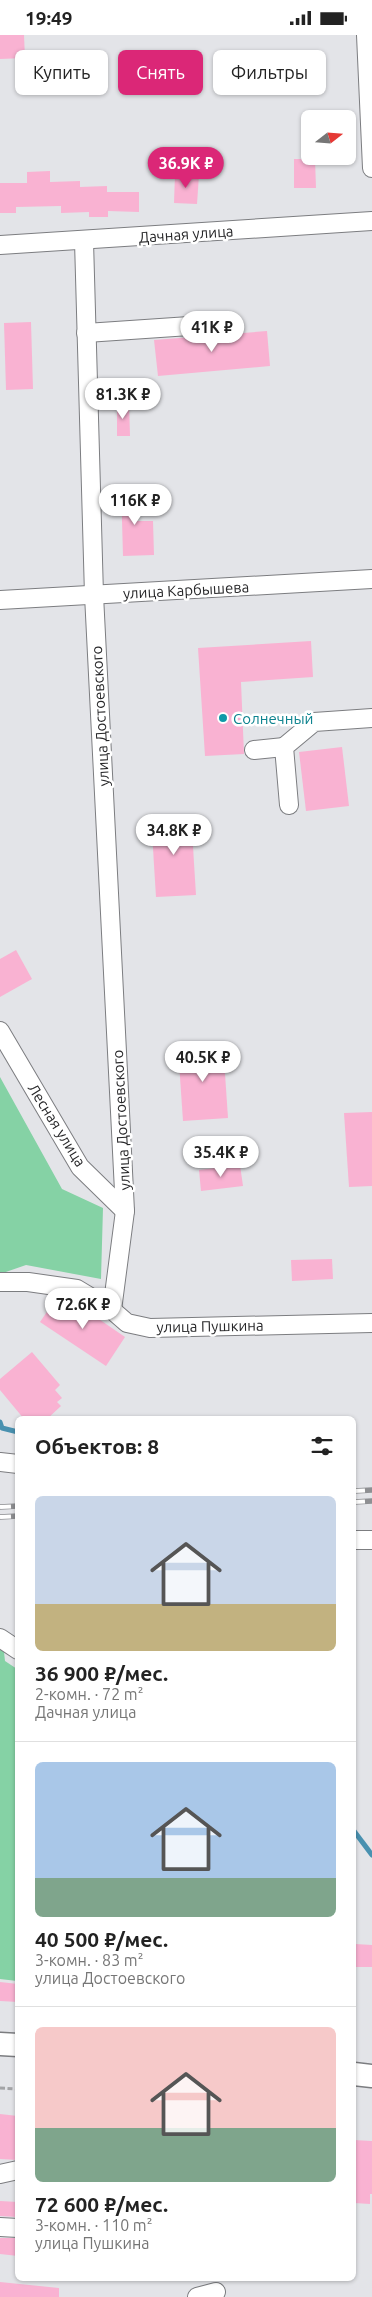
<!DOCTYPE html>
<html lang="ru">
<head>
<meta charset="utf-8">
<style>
  body { margin:0; font-family:Ubuntu,sans-serif; background:#f2f2f2; color:#222; height:100vh; display:flex; flex-direction:column; font-size:19px; white-space:nowrap }
  * { box-sizing:border-box; margin:0 }
  p { font-size:16px; color:#767676 }
  .icon { flex:none; width:28px; height:28px; fill:none; stroke:currentColor; stroke-width:2; stroke-linecap:round; stroke-linejoin:round }
  .map { position:relative; flex:1; overflow:hidden }
  .details { position:absolute; left:15px; top:1381px; width:341px; height:865px; display:flex; flex-direction:column; background:#fff; border-radius:8px; box-shadow:0 1px 4px #0004 }
  .details>* { flex:none }
  .banner { position:absolute; left:15px; top:15px; width:342px; height:45px; display:flex; gap:10px }
  .needle { width:32px; rotate:73deg }
  .fabs { position:absolute; left:301px; top:75px; display:grid; gap:10px }
  .fabs a { display:grid; place-items:center; width:55px; height:55px; border-radius:8px; background:#fff; box-shadow:0 1px 4px #0004; font-size:25px }
  .price { position:absolute; translate:-50% -42px; padding:0 11px; border-radius:18px; background:#fff; color:#222; font-size:16px; line-height:32px; filter:drop-shadow(0 1px 2px #0008) }
  .price::after { content:''; position:absolute; left:50%; top:30px; width:15px; height:11px; margin-left:-8px; background:inherit; clip-path:polygon(0 0,100% 0,50% 100%) }
  .price.selected { background:#db2777; color:#fff }
  ul { padding:0; list-style:none }
  li { display:grid; align-content:center; gap:10px; height:265px; padding:0 20px }
  li+li { border-top:1px solid #e0e0e0 }
  li span { display:grid; place-items:center; height:155px; border-radius:8px; color:#555 }
  li>.icon { margin-inline-start:auto }
  span .icon { width:90px; height:90px; fill:#fffc; stroke-width:1 }
  li b { font-size:21px }
  h2 { display:flex; justify-content:space-between; align-items:center; height:60px; padding:0 20px; font-size:21px }
  .chip { padding:0 18px; border-radius:8px; background:#fff; box-shadow:0 1px 4px #0004; font-size:18px; line-height:45px }
  .chip.selected { background:#db2777; color:#fff }
  .status { display:flex; justify-content:space-between; align-items:center; height:35px; padding:0 25px; background:#fff; direction:ltr }
  .status svg { height:14px; fill:currentColor }
  .map>svg:first-child { display:block }
  .green { fill:#85d2a5 }
  .lines { fill:none; stroke-linecap:round; stroke-linejoin:round }
  .stream { stroke:#4991b0; stroke-width:5 }
  .building { fill:#f9b2d2 }
  .minor-casing { stroke:#7c7d80; stroke-width:20 }
  .major-casing { stroke:#7c7d80; stroke-width:25 }
  .path { stroke:#a3a4a7; stroke-width:3; stroke-dasharray:5 2.5; stroke-linecap:butt }
  .minor { stroke:#fff; stroke-width:18 }
  .major { stroke:#fff; stroke-width:22 }
  .rail-casing { stroke:#8e8f92; stroke-width:5.5 }
  .rail { stroke:#fff; stroke-width:4; stroke-dasharray:11; stroke-linecap:butt }
  .culture-dot { fill:#0f9aa8; stroke:#fff; stroke-width:2 }
  .labels { text-anchor:middle; dominant-baseline:central; stroke-width:5; stroke-linejoin:round; paint-order:stroke }
  .street-label { font-size:15px; fill:#272729; stroke:#fff }
  .culture-label { font-size:15px; fill:#0d838f; stroke:#fff; text-anchor:start }
</style>
</head>
<body>
<div class="status"><b>19:49</b><svg viewBox="0 0 49 12"><path d="M0 12V9h3v3zM5 12V6h3v6zM10 12V3h3v9zM15 12V0h3v12zM26 1h20v11H26zM47 4h2v5h-2z"/></svg></div>
<div class="map">
<svg width="372" height="2262" viewBox="0 0 372 2262">
  <rect width="100%" height="100%" fill="#e3e4e8"/>
  <g class="green">
    <polygon points="0,1042 62,1154 103,1173 101,1244 26,1230 0,1239"/>
    <polygon points="0,1614 4,1617 5,1626 17,1634 17,1946 0,1944"/>
  </g>
  <g class="lines">
    <g class="stream">
      <polyline points="0,1387 2,1393 18,1397"/>
      <polyline points="354,1796 372,1820"/>
    </g>
  </g>
  <g class="building">
    <polygon points="0,0 24,0 25,23 0,24"/>
    <polygon points="294,124 315,124 316,153 294,153"/>
    <polygon points="50,136 50,147 80,146 80,152 107,151 107,157 139,157 139,177 108,176 108,182 89,182 89,177 61,178 61,171 16,172 16,178 0,178 0,148 27,148 27,137"/>
    <polygon points="175,139 199,140 197,169 174,168"/>
    <polygon points="31,287 33,354 6,355 4,288"/>
    <polygon points="267,296 270,331 158,341 154,305"/>
    <polygon points="117,369 129,369 130,401 117,401"/>
    <polygon points="121,449 136,449 137,486 153,486 154,520 123,521"/>
    <polygon points="311,606 313,642 241,647 244,719 205,721 198,613"/>
    <polygon points="342,712 349,771 306,776 299,717"/>
    <polygon points="191,779 196,860 156,862 151,781"/>
    <polygon points="16,915 32,944 0,962 0,924"/>
    <polygon points="223,1009 228,1083 183,1086 178,1013"/>
    <polygon points="372,1077 372,1151 349,1152 344,1078"/>
    <polygon points="240,1130 243,1151 201,1156 199,1135"/>
    <polygon points="332,1224 333,1244 292,1246 291,1225"/>
    <polygon points="57,1262 68,1263 125,1302 106,1331 40,1287"/>
    <polygon points="32,1317 60,1350 55,1355 62,1363 57,1367 61,1371 47,1384 24,1384 0,1355 0,1344"/>
    <polygon points="355,1909 372,1910 372,1932 354,1932"/>
    <polygon points="0,1947 18,1949 18,1967 0,1966"/>
    <polygon points="0,2079 18,2081 18,2125 0,2124"/>
    <polygon points="354,2105 372,2106 372,2159 370,2159 370,2169 354,2168"/>
    <polygon points="0,2166 18,2167 17,2182 0,2181"/>
    <polygon points="0,2203 15,2203 18,2206 18,2221 0,2219"/>
    <polygon points="0,2247 59,2253 59,2262 0,2262"/>
  </g>
  <g class="lines">
    <defs>
      <g id="minor">
        <polyline points="366,0 372,133"/>
        <polyline points="84,206 94,560 125,1176 112,1275"/>
        <polyline points="0,210 372,186"/>
        <polyline points="86,298 219,289"/>
        <polyline points="0,565 372,544"/>
        <polyline points="254,715 284,712"/>
        <polyline points="289,770 284,712 314,687 372,683"/>
        <polyline points="0,996 80,1132 125,1176"/>
        <polyline points="0,1247 28,1247 77,1254 112,1275 127,1288 150,1293 372,1288"/>
        <polyline points="0,1427 18,1429"/>
        <polyline points="354,1505 372,1505"/>
        <polyline points="0,1603 18,1615"/>
        <polyline points="0,2139 18,2135"/>
        <polyline points="0,2192 18,2193"/>
        <polyline points="197,2262 216,2257"/>
      </g>
      <g id="major">
        <polyline points="0,2009 18,2010"/>
        <polyline points="354,2039 372,2041"/>
      </g>
    </defs>
    <use href="#minor" class="minor-casing"/>
    <use href="#major" class="major-casing"/>
    <polyline class="path" points="0,2053 18,2054"/>
    <use href="#minor" class="minor"/>
    <use href="#major" class="major"/>
    <defs>
      <g id="rail">
        <polyline points="354,1456 372,1455"/>
        <polyline points="354,1467 372,1466"/>
        <polyline points="0,1472 18,1471"/>
        <polyline points="0,1482 18,1481"/>
      </g>
    </defs>
    <use href="#rail" class="rail-casing"/>
    <use href="#rail" class="rail"/>
  </g>
  <circle class="culture-dot" cx="223" cy="683" r="5"/>
  <g class="labels">
    <g class="street-label">
      <text transform="translate(186 199) rotate(-4)">Дачная улица</text>
      <text transform="translate(186 555) rotate(-3)">улица Карбышева</text>
      <text transform="translate(100 681) rotate(-93)">улица Достоевского</text>
      <text transform="translate(121 1085) rotate(-93)">улица Достоевского</text>
      <text transform="translate(57 1090) rotate(58)">Лесная улица</text>
      <text transform="translate(210 1291) rotate(-1)">улица Пушкина</text>
    </g>
    <g class="culture-label">
      <text x="233" y="683">Солнечный</text>
    </g>
  </g>
</svg>
<div class="fabs">
<a><svg class="needle" viewBox="-14 -14 28 28"><path d="M0-13l5 13h-10z" fill="#e53935"/><path d="M0 13l5-13h-10z" fill="#767676"/></svg></a>
</div>
<b class="price selected" style="left:186px;top:154px">36.9K ₽</b>
<b class="price" style="left:212px;top:318px">41K ₽</b>
<b class="price" style="left:123px;top:385px">81.3K ₽</b>
<b class="price" style="left:135px;top:491px">116K ₽</b>
<b class="price" style="left:174px;top:821px">34.8K ₽</b>
<b class="price" style="left:203px;top:1048px">40.5K ₽</b>
<b class="price" style="left:221px;top:1143px">35.4K ₽</b>
<b class="price" style="left:83px;top:1295px">72.6K ₽</b>
<div class="banner">
<a class="chip">Купить</a>
<a class="chip selected">Снять</a>
<a class="chip">Фильтры</a>
</div>
<section class="details">
<h2>Объектов: 8<svg class="icon" aria-label="filters" viewBox="0 0 24 24"><path d="M4 7h16M4 17h16"/><circle cx="9" cy="7" r="2"/><circle cx="15" cy="17" r="2"/></svg></h2>
<ul>
<li><span style="background:linear-gradient(#c9d6e8 70%,#c2b280 0)"><svg class="icon" aria-label="home" viewBox="0 0 24 24"><path d="M3 11l9-7 9 7M6 9v11h12V9"/></svg></span><div><b>36 900 ₽/мес.</b><p>2-комн. · 72 m²</p><p>Дачная улица</p></div></li>
<li><span style="background:linear-gradient(#a9c7e8 75%,#7fa58c 0)"><svg class="icon" aria-label="home" viewBox="0 0 24 24"><path d="M3 11l9-7 9 7M6 9v11h12V9"/></svg></span><div><b>40 500 ₽/мес.</b><p>3-комн. · 83 m²</p><p>улица Достоевского</p></div></li>
<li><span style="background:linear-gradient(#f6c9c9 65%,#7fa58c 0)"><svg class="icon" aria-label="home" viewBox="0 0 24 24"><path d="M3 11l9-7 9 7M6 9v11h12V9"/></svg></span><div><b>72 600 ₽/мес.</b><p>3-комн. · 110 m²</p><p>улица Пушкина</p></div></li>
</ul>
</section>
</div>
</body>
</html>
